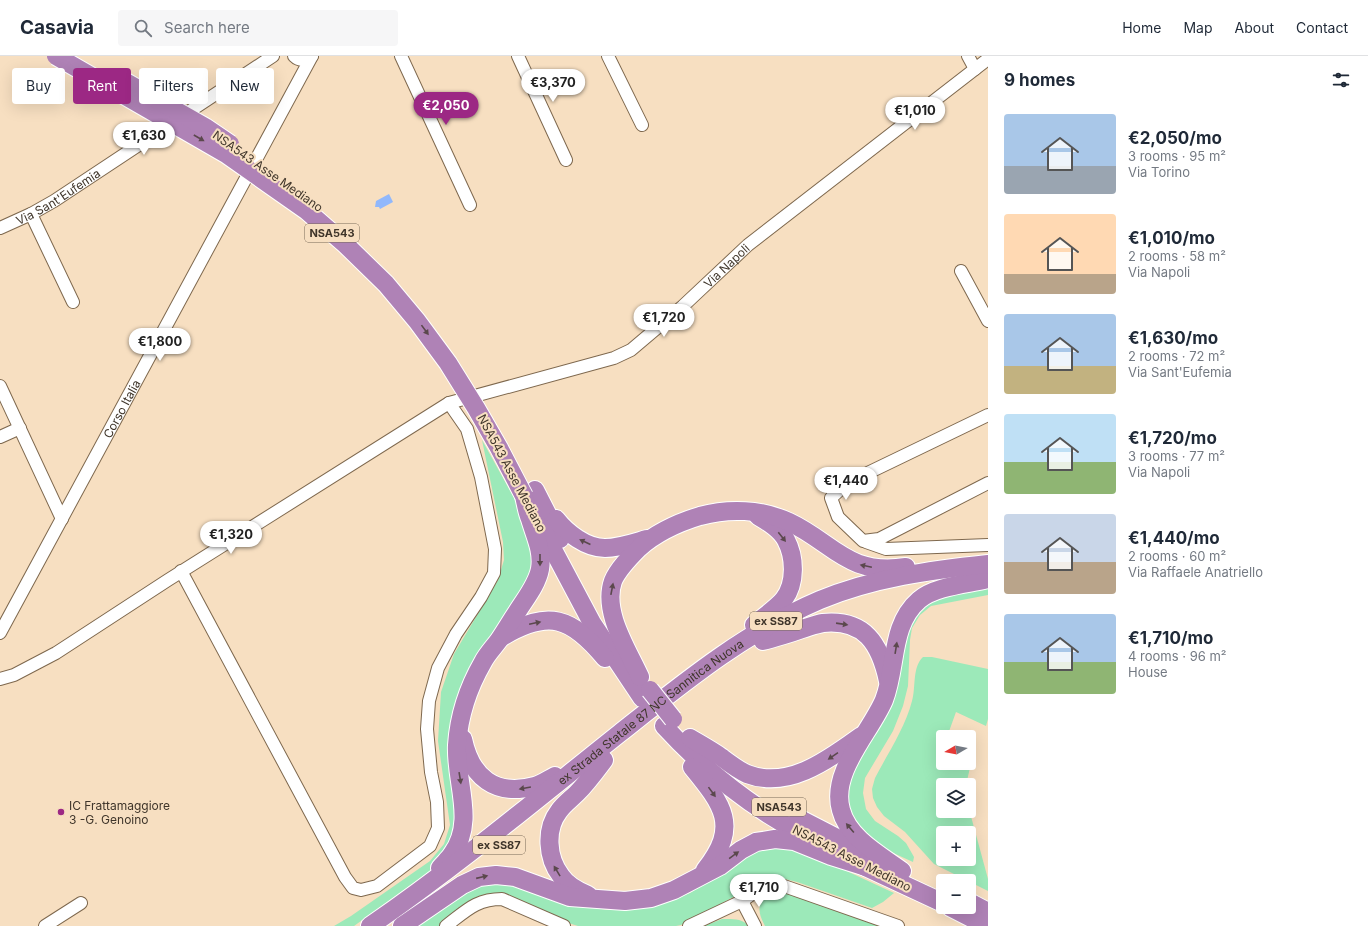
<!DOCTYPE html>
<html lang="en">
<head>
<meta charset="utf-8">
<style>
  body { margin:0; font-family:Inter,sans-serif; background:#f6f6f7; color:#1f2937; height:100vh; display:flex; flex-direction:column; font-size:15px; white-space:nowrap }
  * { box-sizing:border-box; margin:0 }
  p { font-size:13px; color:#747a83 }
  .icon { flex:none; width:22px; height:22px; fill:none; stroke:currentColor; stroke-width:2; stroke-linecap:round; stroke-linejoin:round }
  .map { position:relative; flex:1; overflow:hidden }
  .side { display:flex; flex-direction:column; background:#fff; width:380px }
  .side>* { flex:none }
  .guide { position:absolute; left:12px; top:12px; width:380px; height:36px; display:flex; gap:8px }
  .needle { width:26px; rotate:260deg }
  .tools { position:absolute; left:936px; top:674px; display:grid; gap:8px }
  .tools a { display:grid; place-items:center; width:40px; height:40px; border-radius:4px; background:#fff; box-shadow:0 4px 16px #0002; font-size:20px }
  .price { position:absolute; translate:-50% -34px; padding:0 9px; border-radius:14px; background:#fff; color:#222; font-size:13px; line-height:26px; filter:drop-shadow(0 1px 2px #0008) }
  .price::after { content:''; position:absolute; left:50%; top:24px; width:12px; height:9px; margin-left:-6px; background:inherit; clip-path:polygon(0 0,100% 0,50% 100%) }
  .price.active { background:#9c2884; color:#fff }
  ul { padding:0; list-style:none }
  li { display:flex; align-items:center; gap:12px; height:100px; padding:0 16px }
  li span { display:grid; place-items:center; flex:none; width:112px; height:80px; border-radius:4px; color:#555 }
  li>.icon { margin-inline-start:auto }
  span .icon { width:48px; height:48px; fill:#fffc; stroke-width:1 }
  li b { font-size:17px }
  h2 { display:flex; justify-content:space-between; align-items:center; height:48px; padding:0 16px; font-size:17px }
  .pill { padding:0 14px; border-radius:4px; background:#fff; box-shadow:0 4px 16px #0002; font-size:14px; line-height:36px }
  .pill.active { background:#9c2884; color:#fff }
  header { display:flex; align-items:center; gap:24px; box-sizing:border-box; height:56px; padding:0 20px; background:#fff; border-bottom:1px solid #e0e1e3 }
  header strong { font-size:19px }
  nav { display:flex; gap:22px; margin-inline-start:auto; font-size:14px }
  .search { width:280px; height:36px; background:#f6f6f7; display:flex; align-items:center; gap:10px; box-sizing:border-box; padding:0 14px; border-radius:4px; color:#747a83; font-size:15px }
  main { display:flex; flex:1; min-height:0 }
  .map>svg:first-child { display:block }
  .green { fill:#9ce9b9; fill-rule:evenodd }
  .water { fill:#91b8fc }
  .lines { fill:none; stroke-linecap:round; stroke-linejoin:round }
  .minor-casing { stroke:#7e684e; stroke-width:14 }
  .highway-casing { stroke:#fff; stroke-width:20 }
  .minor { stroke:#fff; stroke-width:12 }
  .highway { stroke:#af82b6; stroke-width:18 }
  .highway-bridge-casing { stroke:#fff; stroke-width:20; stroke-linecap:butt }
  .highway-bridge { stroke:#af82b6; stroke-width:18 }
  .oneway { fill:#5b484d }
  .poi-dot { fill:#9c2884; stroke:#f7dfc1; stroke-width:1.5 }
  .labels { text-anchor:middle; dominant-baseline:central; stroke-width:4; stroke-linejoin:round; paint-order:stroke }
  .shield { fill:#f7dfc1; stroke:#766857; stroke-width:1 }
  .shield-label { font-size:11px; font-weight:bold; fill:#3f352a }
  .street-label { font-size:12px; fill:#3f352a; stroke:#f7dfc1 }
  .poi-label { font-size:12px; fill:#3f352a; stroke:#f7dfc1; text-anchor:start }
</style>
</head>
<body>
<header>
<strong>Casavia</strong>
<div class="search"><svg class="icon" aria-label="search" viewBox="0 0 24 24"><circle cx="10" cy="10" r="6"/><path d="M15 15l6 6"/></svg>Search here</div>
<nav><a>Home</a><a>Map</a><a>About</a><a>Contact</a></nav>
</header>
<main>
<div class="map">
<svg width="988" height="870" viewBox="0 0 988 870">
  <rect width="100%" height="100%" fill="#f7dfc1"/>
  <g class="green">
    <polygon points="482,384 527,465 537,511 471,615 460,772 437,810 354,870 334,870 351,860 430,805 444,788 450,769 438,685 441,636 454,598 498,524 504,504 503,486"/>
    <polygon points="988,532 988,539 931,550 920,559 912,572 910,584 908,630 903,650 893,675 865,722 863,737 866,753 875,765 898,780 906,787 914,801 913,806 880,791 852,766 845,734 856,707 893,646 897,632 906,571 929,543"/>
    <path d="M923 601H932L988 613V663L986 670 956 656 947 681H943V707H969V702L972 703 966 729H943V755H969V753L988 823V835L934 808 905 776 884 760 877 751 873 742 872 733 875 722C888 697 905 672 912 645 916 632 912 611 923 601ZM943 777H969V803H943Z"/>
    <polygon points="765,791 788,791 838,811 894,837 883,846 872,852 797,826 777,821 760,825 741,837 681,869 676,870 578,870 556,863 518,844 463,851 440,870 414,870 461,835 499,824 571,849 609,854 650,851 690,837 723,816 751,795"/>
    <path d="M766 836H791L882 870H765C757 855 758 850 766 836Z"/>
    <path d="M722 863C731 863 742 862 749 870H704Z"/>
  </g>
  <polygon class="water" points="389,138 393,146 380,153 379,151 375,151 376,145"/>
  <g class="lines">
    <defs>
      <g id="minor">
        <path d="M294 0C299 5 306 5 312 0"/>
        <polyline points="401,0 470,149"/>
        <polyline points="518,0 566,104"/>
        <polyline points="608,0 642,69"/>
        <polyline points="968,0 975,13"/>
        <polyline points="31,158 73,246"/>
        <path id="s1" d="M0 172 31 158 54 145 273 0"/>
        <polyline points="961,215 988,265"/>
        <polyline points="0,330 62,463"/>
        <polyline points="988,359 847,427 831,442 838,461 863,485 879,483 988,427"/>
        <polyline points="0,381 20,372"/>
        <polyline points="866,486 886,493 988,489"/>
        <polyline points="181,515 345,821 353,832 361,834 377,830 430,790 438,772 437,746 431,716 427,673 429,645 438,612 456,578 481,541 494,517 495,493 481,421 467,373 449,347"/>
        <path id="s2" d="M0 577 312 0"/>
        <path id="s3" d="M0 623 14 619 56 597 168 524 449 347 614 302 631 294 683 250 748 189 988 3"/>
        <polyline points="742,845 755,870"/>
        <polyline points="45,870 81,847"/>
        <path d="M446 870C466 855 476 843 502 843L564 870"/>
        <polyline points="689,870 742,845 755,836 771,830 784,830 898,870"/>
      </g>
      <g id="highway">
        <polyline points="535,434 560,483"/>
        <path d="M556 463C567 477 586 492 605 492 619 492 633 487 647 483"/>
        <polyline points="541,471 592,567 642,642"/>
        <path d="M754 569C762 562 778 551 784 543 796 527 795 501 786 484 780 473 768 466 758 460"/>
        <path d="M502 581C549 553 571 561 605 602"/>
        <path d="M763 585C776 581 789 578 802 573 809 571 816 568 823 567 865 563 880 588 888 625"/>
        <path d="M640 621C628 594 602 556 613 525 618 513 630 501 639 492 657 476 677 467 700 460 729 452 761 453 789 466 834 487 847 520 906 511"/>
        <path d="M664 670C707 717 755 754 811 783"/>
        <path d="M690 682C700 688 711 694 721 701 729 707 738 714 747 718 789 734 829 703 861 680"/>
        <path d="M463 683C471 721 495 741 535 730 542 728 549 723 555 720"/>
        <path d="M692 711C723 749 740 770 705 814"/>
        <polyline points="798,762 868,798"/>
        <polyline points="855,806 943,847"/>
        <path d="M440 812C444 807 449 803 452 798 476 765 455 726 457 689 459 659 468 632 483 606 487 598 494 591 499 584 505 575 511 565 517 556 525 543 537 529 540 513 543 495 535 480 530 463 527 456 526 448 524 440"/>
        <path d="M902 815C880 799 848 782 841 754 830 716 870 677 884 644 897 611 890 569 919 544 935 530 968 528 988 523"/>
        <path d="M588 839C578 835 567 829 561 820 547 802 545 773 559 755 564 748 571 743 577 737 587 727 595 716 604 704"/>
        <polyline points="969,846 988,856"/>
        <polyline points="950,851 987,870"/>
        <path id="s4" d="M370 870C457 810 537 743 620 677 683 627 745 576 820 544 873 522 931 514 988 508"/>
        <polyline points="402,870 462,829 479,821 496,819 515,821 570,841 625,845 651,842 674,834 720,810 741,794 756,786 775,783 794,785 831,800 866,811"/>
      </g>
    </defs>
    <use href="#minor" class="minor-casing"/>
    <use href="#highway" class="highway-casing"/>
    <use href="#minor" class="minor"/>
    <use href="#highway" class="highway"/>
    <defs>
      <g id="highway-bridge">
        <polyline points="56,0 226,98 307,155 346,189 386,228 417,265 448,307 476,352 499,392 524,440"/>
        <polyline points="124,25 205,71 230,88"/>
        <polyline points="650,634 673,663"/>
      </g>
    </defs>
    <use href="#highway-bridge" class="highway-bridge-casing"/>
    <use href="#highway-bridge" class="highway-bridge"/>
  </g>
  <defs><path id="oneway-solid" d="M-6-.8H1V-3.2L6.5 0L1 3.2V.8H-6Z"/></defs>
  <g class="oneway">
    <use href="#oneway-solid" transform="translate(199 82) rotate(30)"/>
    <use href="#oneway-solid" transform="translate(425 274) rotate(54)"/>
    <use href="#oneway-solid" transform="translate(782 481) rotate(52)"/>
    <use href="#oneway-solid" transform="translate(585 486) rotate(-155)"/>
    <use href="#oneway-solid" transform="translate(540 504) rotate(90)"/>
    <use href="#oneway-solid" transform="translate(866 510) rotate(-168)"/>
    <use href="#oneway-solid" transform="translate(612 533) rotate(-79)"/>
    <use href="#oneway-solid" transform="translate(535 567) rotate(-12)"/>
    <use href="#oneway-solid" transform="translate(842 568) rotate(8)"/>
    <use href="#oneway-solid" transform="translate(896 592) rotate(-81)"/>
    <use href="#oneway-solid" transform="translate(833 700) rotate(146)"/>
    <use href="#oneway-solid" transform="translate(460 722) rotate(81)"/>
    <use href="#oneway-solid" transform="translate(525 732) rotate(170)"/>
    <use href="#oneway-solid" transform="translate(712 736) rotate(54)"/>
    <use href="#oneway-solid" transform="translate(850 772) rotate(-130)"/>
    <use href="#oneway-solid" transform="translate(734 799) rotate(-36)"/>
    <use href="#oneway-solid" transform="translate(557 815) rotate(-121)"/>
    <use href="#oneway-solid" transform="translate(482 821) rotate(-13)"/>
  </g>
  <circle class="poi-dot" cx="61" cy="756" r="4"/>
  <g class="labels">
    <g class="shield">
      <rect x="305" y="168" width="54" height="18" rx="3"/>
      <rect x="750" y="556" width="52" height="18" rx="3"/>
      <rect x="752" y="742" width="54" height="18" rx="3"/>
      <rect x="473" y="780" width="52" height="18" rx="3"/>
    </g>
    <g class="shield-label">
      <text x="332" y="177">NSA543</text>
      <text x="776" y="565">ex SS87</text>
      <text x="779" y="751">NSA543</text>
      <text x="499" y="789">ex SS87</text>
    </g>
    <g class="street-label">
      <text transform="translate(268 115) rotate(35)">NSA543 Asse Mediano</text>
      <text stroke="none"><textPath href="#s1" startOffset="66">Via Sant'Eufemia</textPath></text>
      <text stroke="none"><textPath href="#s3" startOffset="845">Via Napoli</textPath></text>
      <text stroke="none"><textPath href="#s2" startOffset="255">Corso Italia</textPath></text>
      <text transform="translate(512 417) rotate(62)">NSA543 Asse Mediano</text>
      <text stroke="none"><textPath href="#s4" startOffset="353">ex Strada Statale 87 NC Sannitica Nuova</textPath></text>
      <text transform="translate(852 802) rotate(27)">NSA543 Asse Mediano</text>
    </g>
    <g class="poi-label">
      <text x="69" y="749">IC Frattamaggiore<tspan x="69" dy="14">3 -G. Genoino</tspan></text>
    </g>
  </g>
</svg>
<div class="tools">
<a><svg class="needle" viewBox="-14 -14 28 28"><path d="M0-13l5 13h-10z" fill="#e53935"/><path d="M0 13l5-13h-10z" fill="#747a83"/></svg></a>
<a><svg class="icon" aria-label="layers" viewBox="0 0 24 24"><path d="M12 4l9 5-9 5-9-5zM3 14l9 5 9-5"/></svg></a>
<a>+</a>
<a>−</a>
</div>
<b class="price" style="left:553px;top:47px">€3,370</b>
<b class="price active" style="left:446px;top:70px">€2,050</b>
<b class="price" style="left:915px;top:75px">€1,010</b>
<b class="price" style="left:144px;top:100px">€1,630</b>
<b class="price" style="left:664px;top:282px">€1,720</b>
<b class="price" style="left:160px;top:306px">€1,800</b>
<b class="price" style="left:846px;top:445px">€1,440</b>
<b class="price" style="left:231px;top:499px">€1,320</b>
<b class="price" style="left:759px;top:852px">€1,710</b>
<div class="guide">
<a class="pill">Buy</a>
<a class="pill active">Rent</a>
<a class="pill">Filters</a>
<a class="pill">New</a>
</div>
</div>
<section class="side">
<h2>9 homes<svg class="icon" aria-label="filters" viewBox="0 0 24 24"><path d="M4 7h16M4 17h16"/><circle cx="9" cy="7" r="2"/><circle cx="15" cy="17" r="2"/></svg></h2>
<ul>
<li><span style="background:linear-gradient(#a9c7e8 65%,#9aa5b1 0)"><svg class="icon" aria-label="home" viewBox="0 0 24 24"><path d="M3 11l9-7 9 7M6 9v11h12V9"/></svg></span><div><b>€2,050/mo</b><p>3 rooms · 95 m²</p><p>Via Torino</p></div></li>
<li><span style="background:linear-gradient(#ffd9b3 75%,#b9a48a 0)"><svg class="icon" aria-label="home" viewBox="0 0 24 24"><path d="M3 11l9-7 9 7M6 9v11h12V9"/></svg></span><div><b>€1,010/mo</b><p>2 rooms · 58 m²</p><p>Via Napoli</p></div></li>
<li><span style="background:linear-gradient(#a9c7e8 65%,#c2b280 0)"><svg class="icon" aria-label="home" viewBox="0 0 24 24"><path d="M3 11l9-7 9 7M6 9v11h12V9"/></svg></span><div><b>€1,630/mo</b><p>2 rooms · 72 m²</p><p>Via Sant'Eufemia</p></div></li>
<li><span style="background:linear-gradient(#bfe0f5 60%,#8fb573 0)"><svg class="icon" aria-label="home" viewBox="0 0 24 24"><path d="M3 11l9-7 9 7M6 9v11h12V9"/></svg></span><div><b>€1,720/mo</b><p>3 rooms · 77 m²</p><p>Via Napoli</p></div></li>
<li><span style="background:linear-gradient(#c9d6e8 60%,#b9a48a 0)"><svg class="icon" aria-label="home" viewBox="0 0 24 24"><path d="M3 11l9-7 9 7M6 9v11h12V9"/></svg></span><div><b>€1,440/mo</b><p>2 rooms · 60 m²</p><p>Via Raffaele Anatriello</p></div></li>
<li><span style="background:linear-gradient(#a9c7e8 60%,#8fb573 0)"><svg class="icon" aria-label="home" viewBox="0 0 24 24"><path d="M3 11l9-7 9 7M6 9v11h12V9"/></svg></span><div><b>€1,710/mo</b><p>4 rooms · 96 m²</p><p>House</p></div></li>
</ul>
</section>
</main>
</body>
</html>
